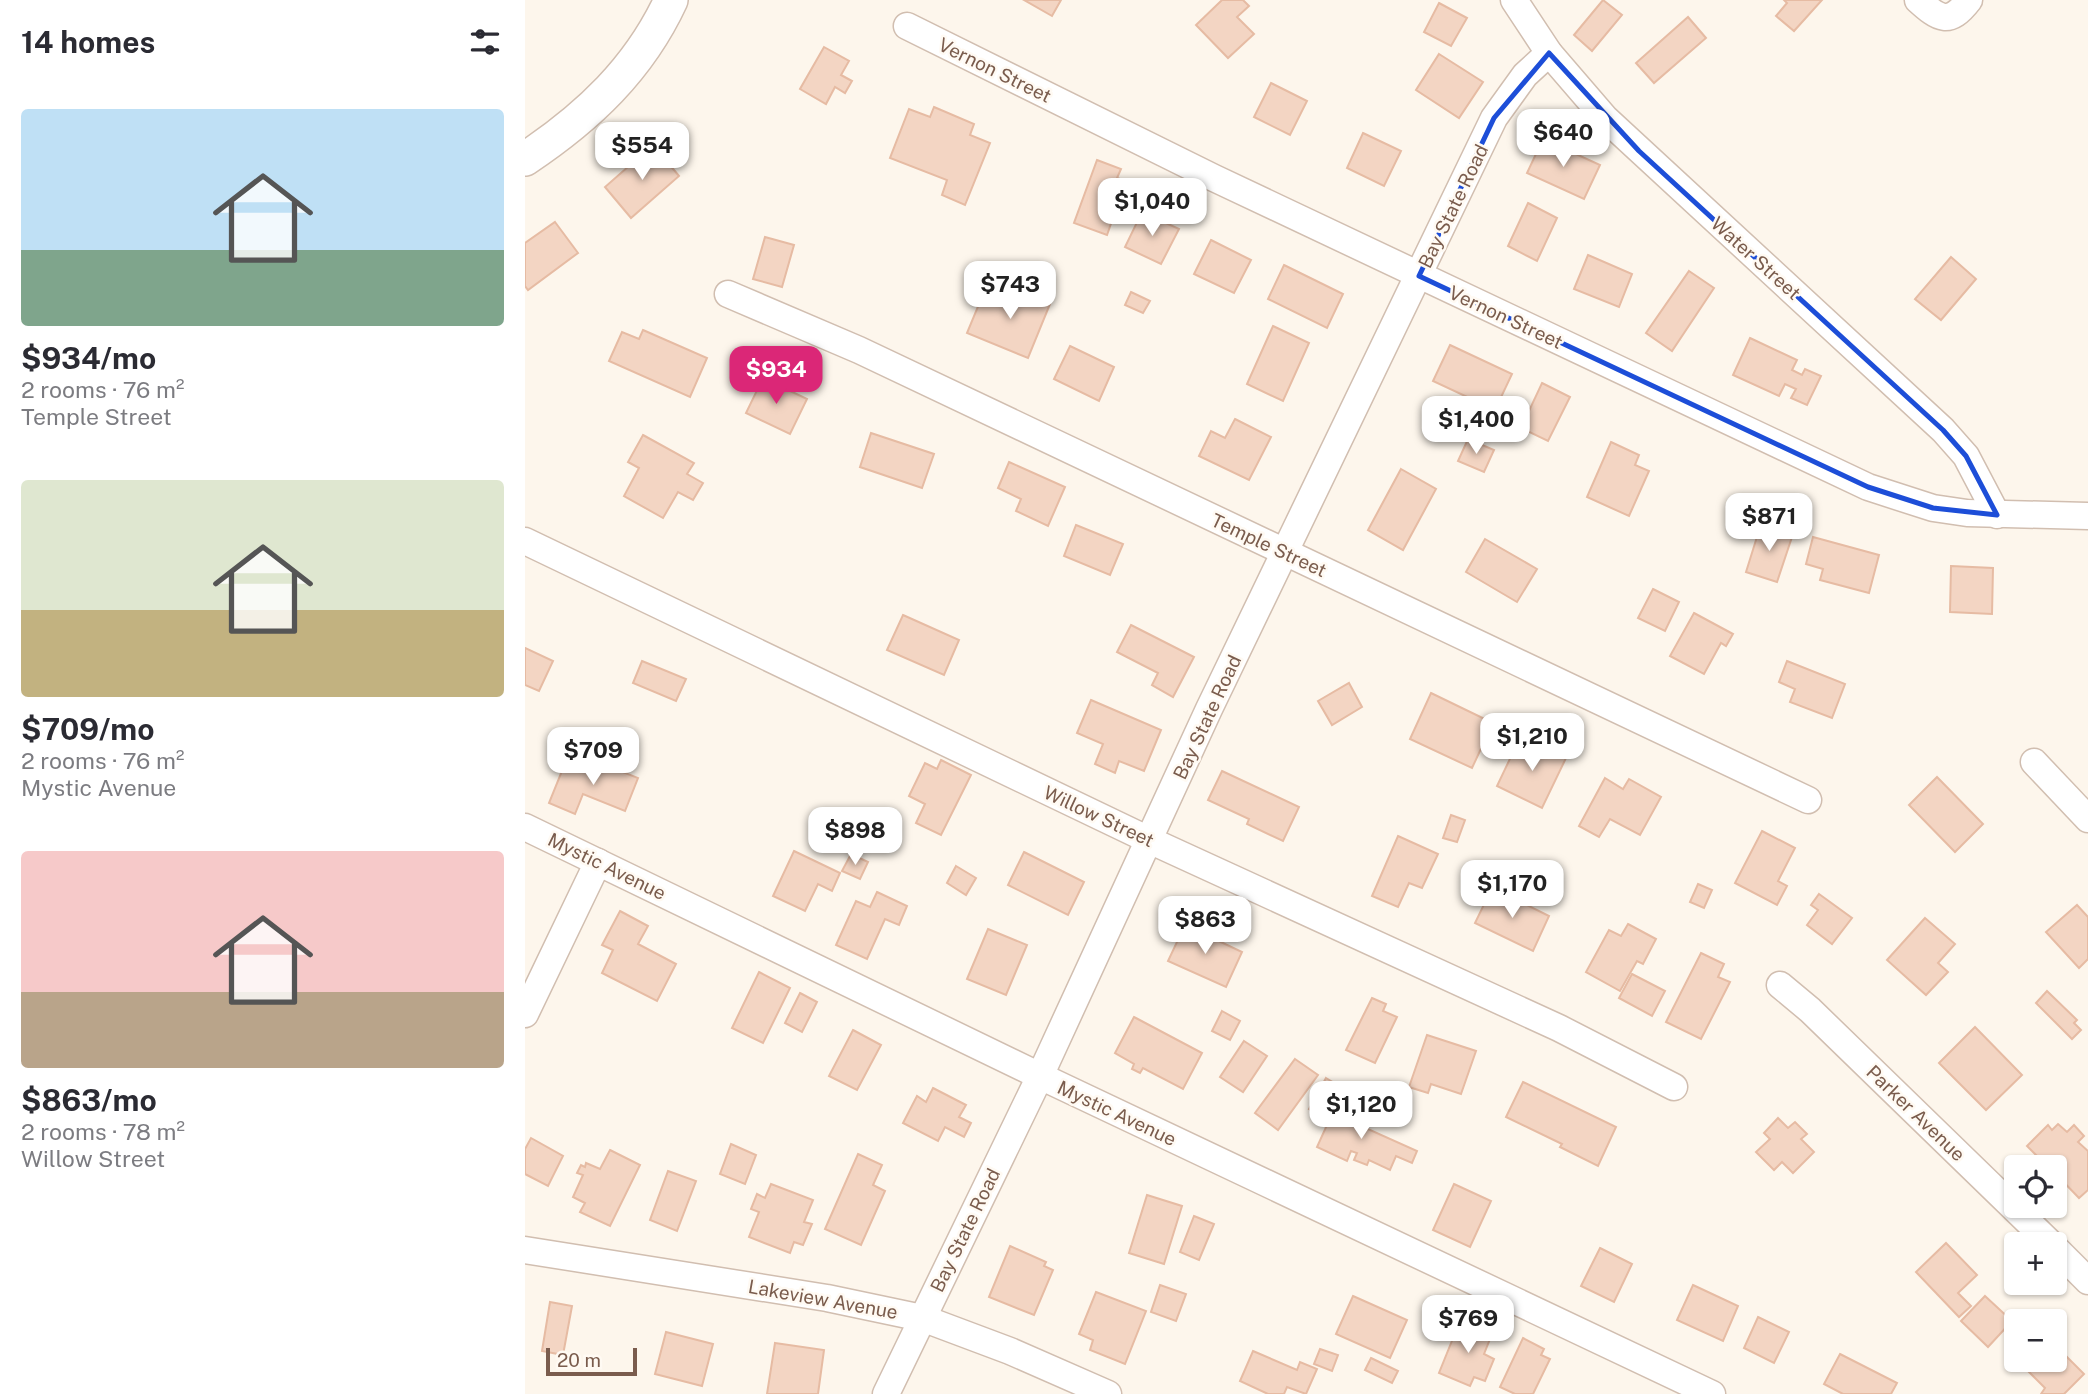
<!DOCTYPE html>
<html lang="en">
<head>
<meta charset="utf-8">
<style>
  body { margin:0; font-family:"Public Sans",sans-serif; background:#f2f2f3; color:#2b2b33; height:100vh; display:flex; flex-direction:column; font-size:26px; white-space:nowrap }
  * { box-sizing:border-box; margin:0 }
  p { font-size:23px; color:#7c7c81 }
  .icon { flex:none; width:38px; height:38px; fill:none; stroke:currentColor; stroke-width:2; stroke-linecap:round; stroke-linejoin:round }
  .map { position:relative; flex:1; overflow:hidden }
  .panel { display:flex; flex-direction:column; background:#fff; width:525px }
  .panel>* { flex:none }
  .fabs { position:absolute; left:1479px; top:1155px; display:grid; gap:14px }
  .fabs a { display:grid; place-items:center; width:63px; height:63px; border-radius:7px; background:#fff; box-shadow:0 2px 5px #0004; font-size:35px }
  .scale { position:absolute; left:21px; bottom:18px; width:91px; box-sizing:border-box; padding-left:7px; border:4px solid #7a5c4d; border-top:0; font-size:19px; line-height:24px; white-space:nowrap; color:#7a5c4d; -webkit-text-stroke:5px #fffaf3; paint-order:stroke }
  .price { position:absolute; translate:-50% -60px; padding:0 16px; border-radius:14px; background:#fff; color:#222; font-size:23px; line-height:46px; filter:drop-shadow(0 2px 4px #0008) }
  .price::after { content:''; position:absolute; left:50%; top:42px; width:21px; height:16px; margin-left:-10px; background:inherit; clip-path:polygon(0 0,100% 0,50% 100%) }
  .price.current { background:#db2777; color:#fff }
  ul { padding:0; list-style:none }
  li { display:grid; align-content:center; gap:14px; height:371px; padding:0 21px }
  li span { display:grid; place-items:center; height:217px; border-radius:7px; color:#555 }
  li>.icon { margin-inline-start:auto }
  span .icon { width:126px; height:126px; fill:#fffc; stroke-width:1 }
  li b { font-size:30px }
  h2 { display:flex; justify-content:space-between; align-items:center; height:84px; padding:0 21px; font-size:30px }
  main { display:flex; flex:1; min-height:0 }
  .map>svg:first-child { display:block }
  .building { fill:#f3d5c3; stroke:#e6bba3; stroke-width:2 }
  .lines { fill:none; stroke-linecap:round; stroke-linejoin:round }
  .minor-casing { stroke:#d1beb0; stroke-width:29 }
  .tertiary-casing { stroke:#d1beb0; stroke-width:36 }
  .minor { stroke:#fff; stroke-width:26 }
  .tertiary { stroke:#fff; stroke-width:33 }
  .marked { fill:none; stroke:#1d4ed8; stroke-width:5; stroke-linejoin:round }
  .labels { text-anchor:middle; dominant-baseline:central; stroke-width:5; stroke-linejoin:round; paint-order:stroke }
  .street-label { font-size:19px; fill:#7a5c4d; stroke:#fffaf3 }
</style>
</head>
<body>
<main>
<section class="panel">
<h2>14 homes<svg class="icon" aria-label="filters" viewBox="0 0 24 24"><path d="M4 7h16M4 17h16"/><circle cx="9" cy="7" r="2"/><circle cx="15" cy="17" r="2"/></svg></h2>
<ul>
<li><span style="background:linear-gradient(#bfe0f5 65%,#7fa58c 0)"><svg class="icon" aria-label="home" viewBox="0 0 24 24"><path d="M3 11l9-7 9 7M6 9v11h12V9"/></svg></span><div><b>$934/mo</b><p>2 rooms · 76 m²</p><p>Temple Street</p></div></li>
<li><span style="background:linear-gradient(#dfe7d0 60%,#c2b280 0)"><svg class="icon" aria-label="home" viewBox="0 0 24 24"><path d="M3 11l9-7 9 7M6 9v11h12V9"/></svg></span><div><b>$709/mo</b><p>2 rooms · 76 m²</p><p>Mystic Avenue</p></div></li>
<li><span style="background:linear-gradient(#f6c9c9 65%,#b9a48a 0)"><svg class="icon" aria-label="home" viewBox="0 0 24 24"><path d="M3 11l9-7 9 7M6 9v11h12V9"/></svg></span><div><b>$863/mo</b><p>2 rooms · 78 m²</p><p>Willow Street</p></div></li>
</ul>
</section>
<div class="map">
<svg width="1563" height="1394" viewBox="0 0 1563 1394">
  <rect width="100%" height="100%" fill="#fdf6ec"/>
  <g class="building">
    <polygon points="499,0 536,0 527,16"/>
    <polygon points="697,0 718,0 724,6 712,17 729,34 703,58 671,25"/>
    <polygon points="1078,0 1097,15 1067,51 1049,35"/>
    <polygon points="1259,0 1297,0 1269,31 1251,16 1262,3"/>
    <polygon points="914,3 942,18 926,46 899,32"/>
    <polygon points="1163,17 1181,38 1129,83 1111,63"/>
    <polygon points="299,47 324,61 316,75 327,81 320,93 310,87 301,104 275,89"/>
    <polygon points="914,54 958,82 934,118 891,90"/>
    <polygon points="746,83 782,101 765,135 729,117"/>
    <polygon points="409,107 449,124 445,135 465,143 440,205 417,195 422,180 365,158 384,109 405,117"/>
    <polygon points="838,133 876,151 859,186 822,168"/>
    <polygon points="1018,139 1075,165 1059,199 1002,173"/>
    <polygon points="128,145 154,176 106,218 80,187"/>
    <polygon points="572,160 596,169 592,178 601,181 582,235 549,223"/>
    <polygon points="1003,203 1032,218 1012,261 983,246"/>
    <polygon points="617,212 654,229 636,264 600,247"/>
    <polygon points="30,222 53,253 3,290 0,286 0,243"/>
    <polygon points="240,237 269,245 257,287 228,279"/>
    <polygon points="686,240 726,260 709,293 669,274"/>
    <polygon points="1063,255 1107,274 1094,307 1049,289"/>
    <polygon points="1426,257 1451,279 1416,320 1390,299"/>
    <polygon points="759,265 818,294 802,328 743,299"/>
    <polygon points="1164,271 1189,288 1147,351 1121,333"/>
    <polygon points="485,288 525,304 503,358 442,333 459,292 480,301"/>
    <polygon points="606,292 625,301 618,313 600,305"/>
    <polygon points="748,326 784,343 758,401 722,384"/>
    <polygon points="118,330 182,358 165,397 84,361 97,332 114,339"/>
    <polygon points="1225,338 1272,360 1267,370 1277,375 1280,369 1296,376 1282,405 1266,398 1271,389 1260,384 1254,396 1208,375"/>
    <polygon points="925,345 987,374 970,410 908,381"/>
    <polygon points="545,346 589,367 574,401 529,379"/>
    <polygon points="238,378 282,399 265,434 221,413"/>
    <polygon points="1017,383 1045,397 1023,441 996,428"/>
    <polygon points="710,419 746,437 724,480 674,456 686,431 700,438"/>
    <polygon points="346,433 409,454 397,488 335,467"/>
    <polygon points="118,435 169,463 162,474 178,483 168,500 153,492 138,518 99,496 114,468 103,462"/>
    <polygon points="943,439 969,450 959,472 933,461"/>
    <polygon points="1086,442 1114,455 1110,465 1124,471 1104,516 1062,497"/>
    <polygon points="484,462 540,487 523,526 491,511 496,499 473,488"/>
    <polygon points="876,469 911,489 878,550 843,530"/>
    <polygon points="1236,524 1268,534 1252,582 1221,572"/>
    <polygon points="551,525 598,544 585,575 539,556"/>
    <polygon points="1288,537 1354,555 1344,593 1295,580 1298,569 1281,564"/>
    <polygon points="960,539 1012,569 992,602 941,572"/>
    <polygon points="1426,566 1468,568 1467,614 1425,612"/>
    <polygon points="1128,589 1154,602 1140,631 1113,618"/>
    <polygon points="1169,613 1208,634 1201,646 1196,643 1179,674 1145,656"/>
    <polygon points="378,615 434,640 419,675 362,650"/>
    <polygon points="606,625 669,657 648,697 627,685 633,673 592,652"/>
    <polygon points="0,648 28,661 14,691 0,685"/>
    <polygon points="117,661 161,679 151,701 108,683"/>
    <polygon points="1262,661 1320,684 1307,718 1265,702 1270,689 1254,682"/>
    <polygon points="824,683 837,707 807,725 793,701"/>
    <polygon points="906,693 968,723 947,768 885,739"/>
    <polygon points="566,700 636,730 619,771 594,761 590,773 570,764 578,744 552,733"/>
    <polygon points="993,742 1010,750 1013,744 1041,758 1017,808 972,786"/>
    <polygon points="416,760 446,775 416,835 391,823 400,804 384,796 400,763 412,769"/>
    <polygon points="41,761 65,771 70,761 113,778 100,811 58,794 50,814 24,803"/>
    <polygon points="697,771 774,807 758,841 722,824 724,819 683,800"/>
    <polygon points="1412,777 1458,824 1430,852 1384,805"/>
    <polygon points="1080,778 1098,789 1104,779 1136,797 1115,835 1085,819 1074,837 1054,826"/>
    <polygon points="926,815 940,820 932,842 918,838"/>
    <polygon points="1237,831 1270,848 1253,881 1262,886 1252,905 1210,883"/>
    <polygon points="873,836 913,854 897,888 884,883 873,907 847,896"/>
    <polygon points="269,851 315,873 307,891 293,884 280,911 248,896"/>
    <polygon points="499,852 559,882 543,915 483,885"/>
    <polygon points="326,854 343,862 335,879 317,871"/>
    <polygon points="431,866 451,878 441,895 422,883"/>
    <polygon points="1173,884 1187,890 1179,908 1165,902"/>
    <polygon points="967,888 1024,916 1008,951 950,923"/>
    <polygon points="352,892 382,906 374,925 360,919 342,959 311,945 331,901 345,907"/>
    <polygon points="1294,894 1327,918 1307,944 1282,925 1293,910 1286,905"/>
    <polygon points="1552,905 1563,917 1563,959 1554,968 1521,932"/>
    <polygon points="95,911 123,926 113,944 151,964 132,1001 77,973 88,950 77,945"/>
    <polygon points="1400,918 1430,944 1413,963 1423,972 1401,995 1362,960"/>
    <polygon points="1103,924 1131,939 1118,964 1112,961 1095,991 1061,972 1084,930 1096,936"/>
    <polygon points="660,925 717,952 701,987 643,961"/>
    <polygon points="463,929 502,945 481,995 442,979"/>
    <polygon points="1176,953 1199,964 1193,977 1205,982 1176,1039 1141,1022"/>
    <polygon points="234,972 265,988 238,1043 207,1028"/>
    <polygon points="1107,974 1140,991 1127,1016 1094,998"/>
    <polygon points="1522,991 1552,1020 1549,1023 1556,1030 1547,1039 1511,1003"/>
    <polygon points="275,993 292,1002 277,1032 260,1023"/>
    <polygon points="847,998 861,1004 858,1011 872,1017 850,1063 821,1050"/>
    <polygon points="697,1011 715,1021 705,1040 687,1031"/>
    <polygon points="609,1017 677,1053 658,1089 618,1068 615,1073 607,1069 609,1064 590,1053"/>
    <polygon points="1450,1027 1497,1075 1461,1110 1414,1063"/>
    <polygon points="328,1030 356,1045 332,1090 304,1076"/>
    <polygon points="902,1035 951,1051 936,1094 906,1084 903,1093 884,1087"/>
    <polygon points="719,1041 742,1056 718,1092 695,1077"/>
    <polygon points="770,1059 793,1075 753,1130 730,1113"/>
    <polygon points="801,1078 816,1087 799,1117 784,1109"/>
    <polygon points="998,1082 1091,1127 1073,1166 1035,1147 1037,1144 981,1117"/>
    <polygon points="408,1088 441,1105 434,1117 446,1123 439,1137 420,1127 413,1141 378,1123 392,1096 401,1102"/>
    <polygon points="811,1105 839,1118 836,1126 892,1151 887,1163 871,1156 865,1170 844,1160 842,1165 829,1160 832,1153 826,1151 822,1161 792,1147"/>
    <polygon points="1253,1118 1263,1128 1270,1122 1282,1134 1276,1139 1289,1152 1268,1173 1257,1162 1249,1170 1231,1152 1245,1139 1239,1133"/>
    <polygon points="1533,1124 1542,1132 1549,1125 1559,1136 1553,1142 1563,1151 1563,1190 1554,1198 1530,1173 1530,1167 1523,1167 1502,1146 1523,1125 1527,1130"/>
    <polygon points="6,1138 38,1156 23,1186 0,1174 0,1149"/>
    <polygon points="206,1144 231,1155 220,1184 195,1174"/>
    <polygon points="85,1150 115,1165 85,1226 55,1212 60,1203 48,1197 58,1175 52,1173 56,1165 60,1167 61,1163 75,1169"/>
    <polygon points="333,1154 357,1165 348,1185 360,1191 336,1245 300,1229"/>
    <polygon points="143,1171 171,1181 152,1231 125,1220"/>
    <polygon points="246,1184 288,1200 279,1222 287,1224 278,1245 269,1242 265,1253 224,1237 234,1212 226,1209 232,1194 240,1198"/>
    <polygon points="929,1184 966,1201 945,1247 908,1230"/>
    <polygon points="622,1195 657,1206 639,1264 604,1253"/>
    <polygon points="669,1216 689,1224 674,1260 655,1252"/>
    <polygon points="1421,1243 1452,1275 1433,1293 1446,1306 1434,1317 1391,1272"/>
    <polygon points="485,1246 521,1262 519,1266 528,1270 509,1315 464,1297"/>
    <polygon points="1075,1248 1107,1264 1089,1302 1056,1286"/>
    <polygon points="635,1285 661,1294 651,1321 626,1312"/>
    <polygon points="1168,1285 1213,1306 1198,1341 1152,1320"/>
    <polygon points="571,1292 621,1311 600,1364 565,1350 568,1340 554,1334"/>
    <polygon points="828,1296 882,1320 865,1358 811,1334"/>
    <polygon points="1460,1296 1487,1321 1463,1347 1436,1321"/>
    <polygon points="25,1302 47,1306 38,1355 17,1351"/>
    <polygon points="1233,1317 1264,1332 1249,1363 1219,1348"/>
    <polygon points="935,1321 967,1334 959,1354 969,1359 960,1381 949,1377 945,1386 914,1373"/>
    <polygon points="141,1332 188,1344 177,1386 130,1374"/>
    <polygon points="998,1338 1019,1349 1016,1355 1025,1359 1008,1394 990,1394 975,1387"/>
    <polygon points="250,1343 299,1350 293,1394 242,1394"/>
    <polygon points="1530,1345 1559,1374 1539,1394 1516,1394 1520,1388 1492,1360 1530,1360"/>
    <polygon points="795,1349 813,1355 807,1371 789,1364"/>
    <polygon points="728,1351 772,1370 775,1362 792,1369 781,1394 762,1387 759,1394 743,1394 715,1381"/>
    <polygon points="1315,1354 1372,1383 1366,1394 1318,1394 1299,1384"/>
    <polygon points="846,1358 873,1371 867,1383 840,1370"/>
  </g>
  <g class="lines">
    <defs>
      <g id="minor">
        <polyline points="989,0 1024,53 1080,118 1418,430 1441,456 1472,515"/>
        <path d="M1393 0C1414 19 1424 26 1444 0"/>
        <polyline points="382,26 689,178 1343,487 1408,508 1442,513 1563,516"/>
        <polyline points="203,294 334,350 1283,800"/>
        <polyline points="0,541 624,840 1034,1028 1149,1087"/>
        <polyline points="1509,762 1563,819"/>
        <polyline points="0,827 515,1076 1187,1394"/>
        <polyline points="1255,985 1285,1010 1526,1244"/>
        <polyline points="0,1014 73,862"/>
        <polyline points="1530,1248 1563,1281"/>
        <polyline points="0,1250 302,1298 397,1318 485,1351 583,1394"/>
        <polyline points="361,1394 515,1076 684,709 969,118 1000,75 1024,53"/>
      </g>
      <path id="tertiary" d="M0 159C63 117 114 69 146 0"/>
    </defs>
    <use href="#minor" class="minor-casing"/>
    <use href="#tertiary" class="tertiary-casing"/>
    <use href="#minor" class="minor"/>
    <use href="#tertiary" class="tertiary"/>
  </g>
  <path class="marked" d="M1024 53 1114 151 1418 430 1441 456 1472 515 1408 508 1343 487 894 276 969 118Z"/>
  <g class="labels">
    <g class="street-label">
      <text transform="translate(470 70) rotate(26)">Vernon Street</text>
      <text transform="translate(928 206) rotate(-64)">Bay State Road</text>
      <text transform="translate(1231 258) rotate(42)">Water Street</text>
      <text transform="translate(981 317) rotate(25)">Vernon Street</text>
      <text transform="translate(744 545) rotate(25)">Temple Street</text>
      <text transform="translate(682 717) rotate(-65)">Bay State Road</text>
      <text transform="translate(574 816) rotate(25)">Willow Street</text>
      <text transform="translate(82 866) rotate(26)">Mystic Avenue</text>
      <text transform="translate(592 1113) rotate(25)">Mystic Avenue</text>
      <text transform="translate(1391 1113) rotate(44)">Parker Avenue</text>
      <text transform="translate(440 1230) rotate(-64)">Bay State Road</text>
      <text transform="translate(298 1299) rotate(10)">Lakeview Avenue</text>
    </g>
  </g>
</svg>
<div class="fabs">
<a><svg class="icon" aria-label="locate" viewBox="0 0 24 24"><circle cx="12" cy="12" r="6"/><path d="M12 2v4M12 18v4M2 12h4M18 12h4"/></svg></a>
<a>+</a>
<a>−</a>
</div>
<div class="scale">20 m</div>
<b class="price" style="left:1038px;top:169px">$640</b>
<b class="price" style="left:117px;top:182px">$554</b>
<b class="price" style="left:627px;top:238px">$1,040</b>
<b class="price" style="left:485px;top:321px">$743</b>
<b class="price current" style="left:251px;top:406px">$934</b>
<b class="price" style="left:951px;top:456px">$1,400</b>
<b class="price" style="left:1244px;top:553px">$871</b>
<b class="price" style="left:1007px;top:773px">$1,210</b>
<b class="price" style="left:68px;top:787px">$709</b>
<b class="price" style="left:330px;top:867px">$898</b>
<b class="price" style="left:987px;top:920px">$1,170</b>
<b class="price" style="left:680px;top:956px">$863</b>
<b class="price" style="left:836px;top:1141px">$1,120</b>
<b class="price" style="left:943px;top:1355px">$769</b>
</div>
</main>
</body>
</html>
